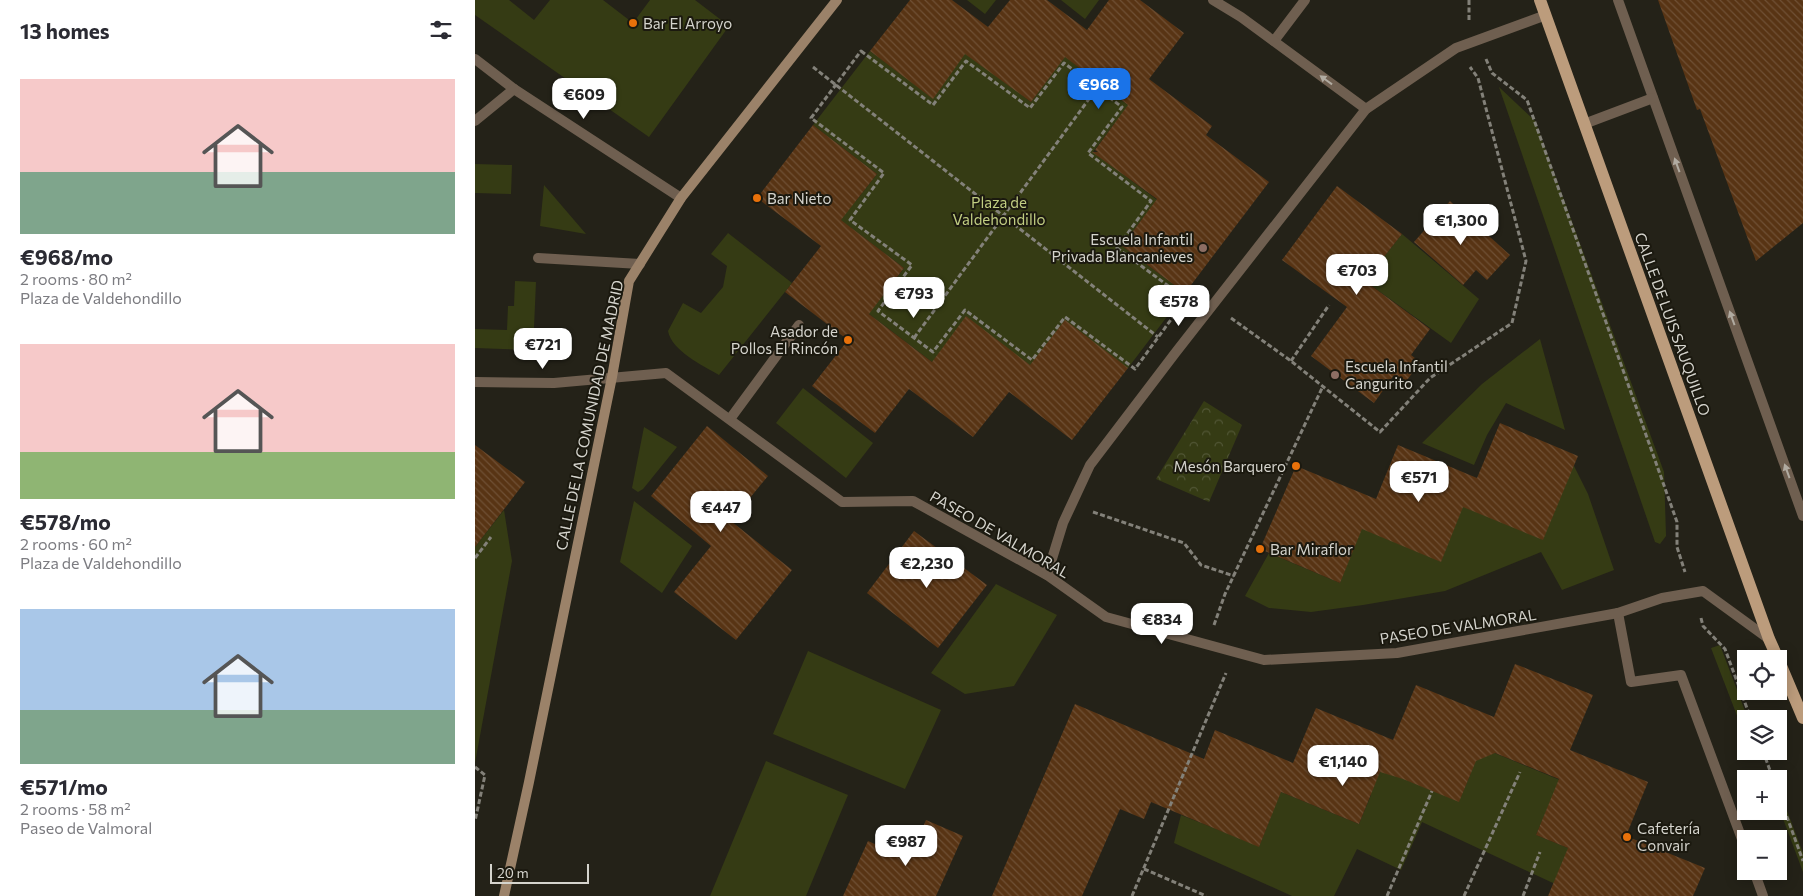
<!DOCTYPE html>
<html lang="en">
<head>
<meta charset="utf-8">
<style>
  body { margin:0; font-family:Commissioner,sans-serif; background:#f2f2f3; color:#2b2b33; height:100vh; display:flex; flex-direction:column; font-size:19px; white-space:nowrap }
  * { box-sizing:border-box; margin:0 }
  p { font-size:16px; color:#7c7c81 }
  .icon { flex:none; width:28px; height:28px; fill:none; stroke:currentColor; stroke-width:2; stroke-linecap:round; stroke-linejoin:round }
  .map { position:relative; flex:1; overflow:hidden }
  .details { display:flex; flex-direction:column; background:#fff; width:475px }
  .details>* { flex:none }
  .controls { position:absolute; left:1262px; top:650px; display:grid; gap:10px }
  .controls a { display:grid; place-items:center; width:50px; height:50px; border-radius:0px; background:#fff; box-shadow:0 2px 12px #0003; font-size:25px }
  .scale { position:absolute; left:15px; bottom:12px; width:99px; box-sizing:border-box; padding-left:5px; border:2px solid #d5d4cd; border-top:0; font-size:14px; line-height:18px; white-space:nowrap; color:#d5d4cd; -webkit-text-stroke:4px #1b190f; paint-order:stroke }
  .price { position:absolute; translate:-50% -42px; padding:0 11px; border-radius:10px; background:#fff; color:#222; font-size:16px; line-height:32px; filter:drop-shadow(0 1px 2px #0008) }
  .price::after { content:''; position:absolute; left:50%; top:30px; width:15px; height:11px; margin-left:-8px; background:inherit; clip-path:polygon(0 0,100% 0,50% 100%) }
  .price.active { background:#1a73e8; color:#fff }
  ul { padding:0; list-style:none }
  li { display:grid; align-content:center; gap:10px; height:265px; padding:0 20px }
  li span { display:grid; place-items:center; height:155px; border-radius:0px; color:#555 }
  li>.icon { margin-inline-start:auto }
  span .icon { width:90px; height:90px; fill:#fffc; stroke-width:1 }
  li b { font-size:21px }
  h2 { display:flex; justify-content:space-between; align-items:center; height:60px; padding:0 20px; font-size:21px }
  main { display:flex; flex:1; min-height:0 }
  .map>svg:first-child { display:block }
  .park { fill:url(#park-crowns) }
  .garden { fill:#353b14 }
  .building { fill:url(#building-back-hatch) }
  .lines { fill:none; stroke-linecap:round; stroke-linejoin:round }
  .path { stroke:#838179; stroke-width:3; stroke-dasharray:5 2.5; stroke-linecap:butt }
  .lane { stroke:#6f5f50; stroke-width:10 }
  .street { stroke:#6f5f50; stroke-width:10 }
  .secondary { stroke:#9b8269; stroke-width:10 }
  .primary { stroke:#bc9c7c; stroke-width:12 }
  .oneway { fill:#b1aba1 }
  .food-dot { fill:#e8710a; stroke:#1b190f; stroke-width:2 }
  .education-dot { fill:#8d6e63; stroke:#1b190f; stroke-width:2 }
  .labels { text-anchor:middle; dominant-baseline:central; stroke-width:4; stroke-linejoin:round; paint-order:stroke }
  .poi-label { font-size:15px; fill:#d5d4cd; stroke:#1b190f; text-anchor:start }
  .park-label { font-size:15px; fill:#c1cd82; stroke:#1b190f }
  .street-label { font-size:15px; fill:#d5d4cd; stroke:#1b190f }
</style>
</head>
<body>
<main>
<section class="details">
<h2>13 homes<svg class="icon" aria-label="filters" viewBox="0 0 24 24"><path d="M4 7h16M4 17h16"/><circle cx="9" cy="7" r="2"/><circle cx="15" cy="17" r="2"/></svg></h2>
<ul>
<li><span style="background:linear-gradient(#f6c9c9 60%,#7fa58c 0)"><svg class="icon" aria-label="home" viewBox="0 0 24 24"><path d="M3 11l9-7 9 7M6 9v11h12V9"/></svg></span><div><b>€968/mo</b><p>2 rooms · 80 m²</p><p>Plaza de Valdehondillo</p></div></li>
<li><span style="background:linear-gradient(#f6c9c9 70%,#8fb573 0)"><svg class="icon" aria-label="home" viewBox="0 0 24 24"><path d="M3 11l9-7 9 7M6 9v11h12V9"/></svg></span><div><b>€578/mo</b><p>2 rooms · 60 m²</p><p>Plaza de Valdehondillo</p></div></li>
<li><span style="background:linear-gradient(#a9c7e8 65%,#7fa58c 0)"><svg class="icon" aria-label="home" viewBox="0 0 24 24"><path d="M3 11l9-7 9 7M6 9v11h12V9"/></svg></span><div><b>€571/mo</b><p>2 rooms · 58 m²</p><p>Paseo de Valmoral</p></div></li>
</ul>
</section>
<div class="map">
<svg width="1328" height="896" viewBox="0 0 1328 896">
  <defs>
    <pattern id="park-crowns" width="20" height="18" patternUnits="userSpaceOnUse" patternTransform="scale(1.25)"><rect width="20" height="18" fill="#353b14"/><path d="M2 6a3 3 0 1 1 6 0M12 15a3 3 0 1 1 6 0" fill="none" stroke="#515635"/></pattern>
    <pattern id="building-back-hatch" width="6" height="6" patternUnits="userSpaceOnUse" patternTransform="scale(1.25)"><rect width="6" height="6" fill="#583414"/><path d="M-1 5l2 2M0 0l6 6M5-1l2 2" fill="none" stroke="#6f5035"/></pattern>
  </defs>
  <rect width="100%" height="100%" fill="#242218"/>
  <polygon class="park" points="729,401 767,425 734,502 681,479"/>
  <g class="garden">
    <polygon points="0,0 34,0 59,20 75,0 128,0 158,23 175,0 220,0 254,26 174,137 0,15"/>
    <polygon points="492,0 521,0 510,14"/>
    <polygon points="586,0 624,0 610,19"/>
    <polygon points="484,48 556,102 576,75 580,49 661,111 647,130 639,124 618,152 689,205 667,219 647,246 710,293 653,368 563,371 465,368 385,307 409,295 429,268 359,215 381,201 402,174 338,125 395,51 458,98"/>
    <polygon points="1024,87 1060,121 1189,472 1191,536 1185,544 1180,542"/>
    <polygon points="0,164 37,165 36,194 0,193"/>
    <polygon points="69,185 111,234 65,226"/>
    <path d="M253 233 317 283 244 375C227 365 197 351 193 331L208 303 226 313 248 287 252 266 236 254Z"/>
    <polygon points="927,234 1004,299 976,343 890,281"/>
    <polygon points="40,281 61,282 58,350 0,348 0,329 32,330 33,306 39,306"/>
    <polygon points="1065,339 1090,430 1031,403 1012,435 999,465 947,443 1007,384"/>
    <polygon points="328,388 398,443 371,478 301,423"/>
    <polygon points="169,427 202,447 168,489 163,492 157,488"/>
    <polygon points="1099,466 1113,494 1139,570 1087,590 1066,552 970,591 888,605 836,612 794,608 770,596 794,553 865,583 876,524"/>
    <polygon points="159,501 217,546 187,593 145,562"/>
    <polygon points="29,510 37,561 0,763 0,547"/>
    <polygon points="521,584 582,615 539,686 490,694 456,673"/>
    <polygon points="1245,645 1273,719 1271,719 1271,739 1236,648"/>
    <polygon points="333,651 466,710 430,789 298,734"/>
    <polygon points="988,740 1102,787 1074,805 1061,835 1157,874 1078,883 947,822 926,870 882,849 859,896 817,896 699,843 706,815 784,846 796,817 789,785 884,824 896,795 888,762 984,801 996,773"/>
    <polygon points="291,761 373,795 331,896 235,896"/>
    <polygon points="1306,795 1328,853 1328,872 1304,808 1304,796"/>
  </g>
  <g class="building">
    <polygon points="435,0 477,0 513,27 535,0 572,0 612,30 634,0 665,0 709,33 674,79 737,126 731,135 794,182 710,293 647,246 682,199 617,152 623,152 620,150 653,105 590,57 556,102 490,54 458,99 395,51"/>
    <polygon points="1183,0 1328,0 1328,223 1281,261 1225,109 1222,110"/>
    <polygon points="338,125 402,174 366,220 429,268 394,314 457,362 491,316 555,365 590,320 653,368 597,440 534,392 498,437 434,389 400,433 337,386 373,340 310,292 346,246 282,198"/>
    <polygon points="862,186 927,234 890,281 955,329 936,355 945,362 930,383 919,375 899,403 836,356 872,307 807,260"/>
    <polygon points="975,201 1035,255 1012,280 1001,270 988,285 939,242"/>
    <polygon points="1025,423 1103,456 1068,540 988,507 966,562 887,529 865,583 785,549 821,466 901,499 923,445 1002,478"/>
    <polygon points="232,426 293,476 256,521 317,570 261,640 199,592 236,546 176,496"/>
    <polygon points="0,445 50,482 0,547"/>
    <polygon points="439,531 512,585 463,648 392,593"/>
    <polygon points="1040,664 1118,695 1095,750 1173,782 1151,836 1230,868 1218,896 1073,896 1093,848 1061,835 1084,779 1020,753 1001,761 984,802 928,779 905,772 884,824 806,792 784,847 676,802 669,819 645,809 607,896 517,896 600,704 729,759 740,730 818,763 841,708 918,740 941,685 1019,717"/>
    <polygon points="451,820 488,836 461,896 368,896 393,841 434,859"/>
  </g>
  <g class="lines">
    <g class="path">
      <polyline points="994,0 994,21"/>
      <polygon points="386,51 458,105 491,61 555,108 589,63 647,107 613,153 676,201 642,248 711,299 660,369 590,317 557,360 490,310 458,352 403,311 437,265 375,220 409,173 336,118"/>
      <polyline points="1011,59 1017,73 1052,100 1202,522 1202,547 1210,572"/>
      <polyline points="338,67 683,337"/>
      <polyline points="756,318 816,361 905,432 955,378 1037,323 1051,261 1003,78 995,67"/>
      <polyline points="439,338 622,88"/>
      <polyline points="816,361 854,305"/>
      <polyline points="618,512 709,543 726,565 759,576"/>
      <polyline points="0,558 16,537"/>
      <polyline points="1226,618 1228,626 1250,649 1276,719"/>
      <polyline points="739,625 750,594 848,386"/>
      <polyline points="1288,751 1298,779"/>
      <polyline points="0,767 10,775 0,821"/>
      <polyline points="1304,795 1328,861"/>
      <polyline points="669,869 731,896"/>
      <polyline points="657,896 751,673"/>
      <polyline points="912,896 957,791"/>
      <polyline points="989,896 1045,772"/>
      <polyline points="1048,896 1065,852"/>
    </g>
    <g class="lane">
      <polyline points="1143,0 1328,516"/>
      <polyline points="799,41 830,0"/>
      <polyline points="1109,124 1178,98"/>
      <polyline points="63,258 165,264"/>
      <polyline points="255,419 324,325"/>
      <polyline points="1143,613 1156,682 1206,675 1271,850"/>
      <polyline points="1279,871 1288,896"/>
    </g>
    <g class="street">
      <polyline points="738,0 766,17 891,109"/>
      <polyline points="0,59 39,89 206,198"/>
      <polyline points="0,121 39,89"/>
      <polyline points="0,382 79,383 191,373 367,502 438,501 572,575 631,617 789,660 922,653 1143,613 1187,598 1228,591 1294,639"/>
      <polyline points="572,575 588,523 615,465 701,352 891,109 981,48 1071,15"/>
    </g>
    <polyline class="secondary" points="29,896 54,782 137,377 154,281 206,198 362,0"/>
    <g class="primary">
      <polyline points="1065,0 1294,639 1303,659"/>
      <polyline points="1304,661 1328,718"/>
    </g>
  </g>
  <defs><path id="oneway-solid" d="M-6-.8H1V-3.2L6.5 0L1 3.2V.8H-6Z" transform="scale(1.25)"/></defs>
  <g class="oneway">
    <use href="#oneway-solid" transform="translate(851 80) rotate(-144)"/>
    <use href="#oneway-solid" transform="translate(1202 165) rotate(-110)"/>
    <use href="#oneway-solid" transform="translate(1257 318) rotate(-110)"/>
    <use href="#oneway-solid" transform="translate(1312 471) rotate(-110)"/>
  </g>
  <g class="food-dot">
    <circle cx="158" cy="23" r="5"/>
    <circle cx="282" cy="198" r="5"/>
    <circle cx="373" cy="340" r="5"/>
    <circle cx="821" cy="466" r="5"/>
    <circle cx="785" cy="549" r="5"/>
    <circle cx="1152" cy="837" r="5"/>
  </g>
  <g class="education-dot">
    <circle cx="728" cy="248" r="5"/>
    <circle cx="860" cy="375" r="5"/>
  </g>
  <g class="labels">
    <g class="poi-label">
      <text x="168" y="23">Bar El Arroyo</text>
      <text x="292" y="198">Bar Nieto</text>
      <text x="718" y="239" text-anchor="end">Escuela Infantil<tspan x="718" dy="17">Privada Blancanieves</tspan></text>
      <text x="363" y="331" text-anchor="end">Asador de<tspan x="363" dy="17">Pollos El Rincón</tspan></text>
      <text x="870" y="366">Escuela Infantil<tspan x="870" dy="17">Cangurito</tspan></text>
      <text x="811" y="466" text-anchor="end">Mesón Barquero</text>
      <text x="795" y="549">Bar Miraflor</text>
      <text x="1162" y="828">Cafetería<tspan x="1162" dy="17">Convair</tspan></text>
    </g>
    <g class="park-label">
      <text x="524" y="202">Plaza de<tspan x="524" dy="17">Valdehondillo</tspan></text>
    </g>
    <g class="street-label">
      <text transform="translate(1198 324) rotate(70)">CALLE DE LUIS SAUQUILLO</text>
      <text transform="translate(114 415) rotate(-78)">CALLE DE LA COMUNIDAD DE MADRID</text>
      <text transform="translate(525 534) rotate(30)">PASEO DE VALMORAL</text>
      <text transform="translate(983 626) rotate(-9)">PASEO DE VALMORAL</text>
    </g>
  </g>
</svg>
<div class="controls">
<a><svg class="icon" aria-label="locate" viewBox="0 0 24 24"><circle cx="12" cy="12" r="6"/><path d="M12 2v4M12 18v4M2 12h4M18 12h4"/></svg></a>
<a><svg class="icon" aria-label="layers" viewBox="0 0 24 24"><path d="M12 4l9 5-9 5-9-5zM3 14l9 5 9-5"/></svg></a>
<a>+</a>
<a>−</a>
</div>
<div class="scale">20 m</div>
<b class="price active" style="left:624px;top:110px">€968</b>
<b class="price" style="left:109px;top:120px">€609</b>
<b class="price" style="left:986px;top:246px">€1,300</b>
<b class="price" style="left:882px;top:296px">€703</b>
<b class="price" style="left:439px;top:319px">€793</b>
<b class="price" style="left:704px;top:327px">€578</b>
<b class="price" style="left:68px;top:370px">€721</b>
<b class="price" style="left:944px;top:503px">€571</b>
<b class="price" style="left:246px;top:533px">€447</b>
<b class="price" style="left:452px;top:589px">€2,230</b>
<b class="price" style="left:687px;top:645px">€834</b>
<b class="price" style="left:868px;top:787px">€1,140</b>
<b class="price" style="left:431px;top:867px">€987</b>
</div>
</main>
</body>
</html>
